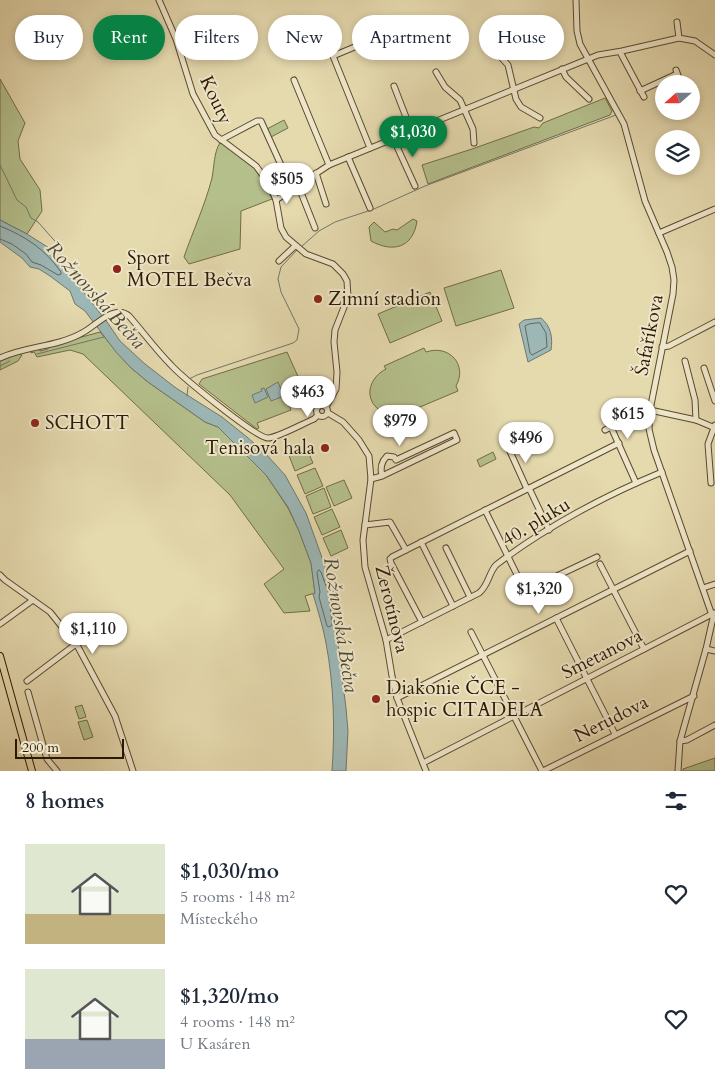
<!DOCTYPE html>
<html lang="en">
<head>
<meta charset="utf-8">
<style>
  body { margin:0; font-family:Cardo,serif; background:#f6f6f7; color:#1f2937; height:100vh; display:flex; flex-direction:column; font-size:19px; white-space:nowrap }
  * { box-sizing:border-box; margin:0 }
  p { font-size:16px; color:#747a83 }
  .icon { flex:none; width:28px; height:28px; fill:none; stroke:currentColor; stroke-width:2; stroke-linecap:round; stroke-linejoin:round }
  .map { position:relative; height:771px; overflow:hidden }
  .drawer { display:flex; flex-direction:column; background:#fff; flex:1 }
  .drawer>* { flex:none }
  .top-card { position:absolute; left:15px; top:15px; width:685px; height:45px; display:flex; gap:10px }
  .needle { width:32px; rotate:249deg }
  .controls { position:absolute; left:655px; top:75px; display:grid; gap:10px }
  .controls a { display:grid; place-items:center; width:45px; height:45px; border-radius:50%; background:#fff; box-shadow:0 2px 8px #0003; font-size:25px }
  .scale { position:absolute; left:15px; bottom:12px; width:109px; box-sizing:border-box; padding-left:5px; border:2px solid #2c1901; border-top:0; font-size:14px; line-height:18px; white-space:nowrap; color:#2c1901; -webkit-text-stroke:4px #eee6ca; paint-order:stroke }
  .price { position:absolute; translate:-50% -42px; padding:0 11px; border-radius:18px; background:#fff; color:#222; font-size:16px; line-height:32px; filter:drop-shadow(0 1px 2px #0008) }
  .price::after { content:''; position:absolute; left:50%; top:30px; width:15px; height:11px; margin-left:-8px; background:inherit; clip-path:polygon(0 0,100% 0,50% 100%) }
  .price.selected { background:#0b8043; color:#fff }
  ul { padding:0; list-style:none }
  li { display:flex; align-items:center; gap:15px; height:125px; padding:0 25px }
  li span { display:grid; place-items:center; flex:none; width:140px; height:100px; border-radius:0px; color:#555 }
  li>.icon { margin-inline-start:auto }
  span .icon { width:60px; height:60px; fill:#fffc; stroke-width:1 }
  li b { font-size:21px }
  h2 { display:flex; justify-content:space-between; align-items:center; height:60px; padding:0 25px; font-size:21px }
  .pill { padding:0 18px; border-radius:22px; background:#fff; box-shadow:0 2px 8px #0003; font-size:18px; line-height:45px }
  .pill.selected { background:#0b8043; color:#fff }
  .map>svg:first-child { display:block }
  .green { fill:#b4bf8b; stroke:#706c46 }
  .water { fill:#9cb7b6; stroke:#6f786e }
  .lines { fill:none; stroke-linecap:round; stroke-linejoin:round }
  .shore { stroke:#64685c; stroke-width:1 }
  .stream { stroke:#6f786e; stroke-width:1 }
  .minor-casing { stroke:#5a492c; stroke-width:7 }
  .major-casing { stroke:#2c1901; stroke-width:8 }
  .minor { stroke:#eee6ca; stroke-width:5 }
  .major { stroke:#e5d9ae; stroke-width:6 }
  .poi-dot { fill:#8f2418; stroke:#eee6ca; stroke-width:2 }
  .labels { text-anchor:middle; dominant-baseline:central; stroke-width:4; stroke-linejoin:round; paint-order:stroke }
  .street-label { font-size:19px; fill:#2c1901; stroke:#eee6ca }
  .poi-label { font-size:19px; fill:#2c1901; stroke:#eee6ca; text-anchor:start }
  .water-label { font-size:20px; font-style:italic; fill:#4e4837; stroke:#eee6ca }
</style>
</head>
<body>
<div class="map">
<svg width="715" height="771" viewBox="0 0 715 771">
  <rect width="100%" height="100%" fill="#e5d9ae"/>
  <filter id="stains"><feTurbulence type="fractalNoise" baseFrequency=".004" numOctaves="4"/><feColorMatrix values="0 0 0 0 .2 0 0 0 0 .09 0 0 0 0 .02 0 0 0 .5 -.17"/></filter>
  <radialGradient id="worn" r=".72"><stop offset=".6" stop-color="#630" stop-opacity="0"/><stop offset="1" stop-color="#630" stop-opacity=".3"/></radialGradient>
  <g class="green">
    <polygon points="0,79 25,123 18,141 20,159 40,190 42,211 27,234 0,220"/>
    <polygon points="605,98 612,111 610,115 428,184 422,165 472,149 534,127 539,128 543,123"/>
    <polygon points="284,120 288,128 271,137 267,129"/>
    <path d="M220 143H222L253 166 260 175 272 199 241 211 240 249 189 264 184 257C193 231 205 205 212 178 214 168 214 151 220 143Z"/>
    <path d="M413 219 417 221C413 248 393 253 371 241L369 227 374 222 385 232 393 229 397 230Z"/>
    <polygon points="501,270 514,308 456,326 444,288"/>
    <polygon points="430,292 442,321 390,343 378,314"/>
    <polygon points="100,332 130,367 148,382 205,422 218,427 266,475 288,508 299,531 311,563 315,593 305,596 310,611 284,613 264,584 284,569 230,495 83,354 70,350 37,357 34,352 31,353 31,350 39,348 40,351 48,349 49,346"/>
    <path d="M424 348 426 352C449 344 468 365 456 386L458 391 389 420C386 413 380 412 375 406 364 393 372 376 386 369L384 366Z"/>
    <polygon points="287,352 305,392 305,396 288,403 291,410 257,423 259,428 257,429 199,384 202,379"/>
    <polygon points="18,354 22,355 18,361 0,370 0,361"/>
    <polygon points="305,445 313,463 295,471 288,453"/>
    <polygon points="493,452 496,459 480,467 477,460"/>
    <polygon points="315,468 323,486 305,494 297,475"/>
    <polygon points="344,480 352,498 334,506 326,487"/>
    <polygon points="324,488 331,507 313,514 306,496"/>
    <polygon points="332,509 340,527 322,535 314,517"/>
    <polygon points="341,530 348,548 331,556 323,538"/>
    <polygon points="82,705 86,717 79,719 75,707"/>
    <polygon points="87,720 93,737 84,740 78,722"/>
    <polygon points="715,758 715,771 683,771 683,769"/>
  </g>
  <g class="water">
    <path d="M0 220 27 234 49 248 107 322 120 341 145 364 176 388 222 417 247 437 265 453 285 475 306 513 334 591 339 653 346 708 348 731 346 771H332C335 729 334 685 326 643 323 627 318 611 313 594L315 593 311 563 299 531 288 507 266 475 218 427 205 422 148 382 130 367 116 352 85 311 75 304 70 291 50 276 39 269 30 267 22 258 0 242Z"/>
    <path d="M541 318C551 326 553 338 551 350L528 362 519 324 524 320Z"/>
    <polygon points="278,382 284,396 271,401 266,389"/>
    <polygon points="264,388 268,397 255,403 252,395 262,391 261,389"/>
  </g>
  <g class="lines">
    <g class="shore">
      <path d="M0 226C25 236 45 249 61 272V274L58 275 41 265 32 262 26 254 12 244 0 239"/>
      <polygon points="540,323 546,333 547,347 532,355 530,353 525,326 529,324"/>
      <polygon points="319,570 321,572 329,594 332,625 329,627 327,626 319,597 320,592 317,573"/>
    </g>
    <g class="stream">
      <polyline points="0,165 17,200 26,207 31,218 38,222 61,248"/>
      <polyline points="301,247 319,231 335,222 374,209 425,186 616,115"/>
      <polyline points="37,354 104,337"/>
      <polyline points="0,366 10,361"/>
      <polyline points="189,379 197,375 293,343 297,340 299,329 281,292 278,279 281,267 297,250"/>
      <polyline points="187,396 188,387"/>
    </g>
    <defs>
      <g id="minor">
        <polyline points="159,0 176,39 193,94 215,135 256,166 270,185 276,200 281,228 286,237 306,254 333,264 343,274 347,281 348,297 335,330 334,342 337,372 336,389 326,407"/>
        <polyline points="576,0 577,31 580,44 624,124 645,201 667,252 672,267 674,280 673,294 650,410 649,429 654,450 713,618 706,649 680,741 678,771"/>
        <polyline points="677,22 679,38"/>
        <polyline points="369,41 333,56 370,148"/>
        <polyline points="620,52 644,97"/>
        <polyline points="498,54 508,65 516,99 521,107 540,118"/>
        <polyline points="562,69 566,77 589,99"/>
        <polyline points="676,70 680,81"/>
        <polyline points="436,72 445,87 460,100 473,129 474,143"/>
        <polyline points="294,80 329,165"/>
        <polyline points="394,86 411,130"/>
        <polyline points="640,91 677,74"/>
        <polyline points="393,138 415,186"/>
        <polyline points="221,140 257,121 261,121 281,165 278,169 264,176"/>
        <polyline points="348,157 370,208"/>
        <polyline points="316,173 326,204"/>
        <polyline points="298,185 315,228"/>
        <polyline points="276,200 329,165 598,55 622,51 679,38 695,41 715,55"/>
        <polyline points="659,233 715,209"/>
        <polyline points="279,261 295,246"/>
        <polyline points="662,347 669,346 715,322"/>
        <path d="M0 358C26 346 57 347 82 333 95 327 114 303 129 316 143 332 156 350 171 365 182 377 256 438 268 438 277 438 304 423 314 419L318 415"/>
        <polyline points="685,361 695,400 696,420"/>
        <polyline points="704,368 715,401"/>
        <circle cx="322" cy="411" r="5.5"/>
        <polyline points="650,410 696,420 715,428"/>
        <polyline points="328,413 343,422 359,440 369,456 371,479 363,540 365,567 386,640 392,676 397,698 426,771"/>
        <polyline points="605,430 611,427 636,483"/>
        <polyline points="508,447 527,489"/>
        <path d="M371 479 382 476 457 440 454 433 396 460 394 457 387 456C381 462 380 469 382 476"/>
        <polyline points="711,483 708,444 715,425"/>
        <polyline points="529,488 549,530"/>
        <polyline points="485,510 525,591 597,557"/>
        <polyline points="365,525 390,522 406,550"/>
        <polyline points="421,542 453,606"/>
        <polyline points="446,548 470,597"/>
        <polyline points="600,564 644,649"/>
        <polyline points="0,575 5,580 50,612 78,647 115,716 133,771"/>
        <polyline points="703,588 715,584"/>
        <polyline points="556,618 615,734"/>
        <polyline points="422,622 391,563 390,559 392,557 619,443"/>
        <polyline points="0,624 33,600"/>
        <polyline points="471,632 542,771"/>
        <path d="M386 640 479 593C489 585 488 574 496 565 544 528 606 495 662 472"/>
        <polyline points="706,649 715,651"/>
        <polyline points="27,681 76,644"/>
        <polyline points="28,692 47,759 57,771"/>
        <polyline points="397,698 690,551"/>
        <polyline points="680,741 687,740 715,725"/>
        <polyline points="423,763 714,613"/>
        <polyline points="543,771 694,696"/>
      </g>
      <polyline id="major" points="0,656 32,771"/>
    </defs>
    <use href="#minor" class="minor-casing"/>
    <use href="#major" class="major-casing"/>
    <use href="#minor" class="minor"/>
    <use href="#major" class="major"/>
  </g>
  <g class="poi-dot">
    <circle cx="117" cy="269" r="5"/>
    <circle cx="318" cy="299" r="5"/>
    <circle cx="35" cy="423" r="5"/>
    <circle cx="325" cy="448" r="5"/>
    <circle cx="376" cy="699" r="5"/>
  </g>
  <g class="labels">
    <g class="street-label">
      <text transform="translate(216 100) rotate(65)">Kouty</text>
      <text transform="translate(649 335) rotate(-79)">Šafaříkova</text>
      <text transform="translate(536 522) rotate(-31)">40. pluku</text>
      <text transform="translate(392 609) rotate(76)">Žerotínova</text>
      <text transform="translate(602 654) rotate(-27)">Smetanova</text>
      <text transform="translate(611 719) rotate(-27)">Nerudova</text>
    </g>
    <g class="poi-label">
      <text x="127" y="258">Sport<tspan x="127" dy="22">MOTEL Bečva</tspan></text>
      <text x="328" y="299">Zimní stadion</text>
      <text x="45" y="423">SCHOTT</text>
      <text x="315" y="448" text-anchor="end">Tenisová hala</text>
      <text x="386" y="688">Diakonie ČCE -<tspan x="386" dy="22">hospic CITADELA</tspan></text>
    </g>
    <g class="water-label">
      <text transform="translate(96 295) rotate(48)">Rožnovská Bečva</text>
      <text transform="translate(341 625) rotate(81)">Rožnovská Bečva</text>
    </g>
  </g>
  <rect width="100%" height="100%" filter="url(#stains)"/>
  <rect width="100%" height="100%" fill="url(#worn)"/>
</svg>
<div class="controls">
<a><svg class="needle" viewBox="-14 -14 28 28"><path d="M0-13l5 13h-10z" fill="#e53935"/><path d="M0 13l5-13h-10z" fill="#747a83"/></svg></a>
<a><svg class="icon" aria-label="layers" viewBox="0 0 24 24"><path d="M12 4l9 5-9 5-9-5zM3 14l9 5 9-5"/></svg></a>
</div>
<div class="scale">200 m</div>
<b class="price selected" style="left:413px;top:158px">$1,030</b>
<b class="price" style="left:287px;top:205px">$505</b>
<b class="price" style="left:308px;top:418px">$463</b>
<b class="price" style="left:628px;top:440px">$615</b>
<b class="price" style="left:400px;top:447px">$979</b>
<b class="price" style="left:526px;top:464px">$496</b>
<b class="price" style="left:539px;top:615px">$1,320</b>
<b class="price" style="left:93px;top:655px">$1,110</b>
<div class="top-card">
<a class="pill">Buy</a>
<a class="pill selected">Rent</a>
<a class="pill">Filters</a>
<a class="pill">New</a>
<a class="pill">Apartment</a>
<a class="pill">House</a>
</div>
</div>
<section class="drawer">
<h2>8 homes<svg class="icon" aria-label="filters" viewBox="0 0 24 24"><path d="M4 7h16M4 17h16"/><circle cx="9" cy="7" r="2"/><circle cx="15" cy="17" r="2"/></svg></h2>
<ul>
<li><span style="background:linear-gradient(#dfe7d0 70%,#c2b280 0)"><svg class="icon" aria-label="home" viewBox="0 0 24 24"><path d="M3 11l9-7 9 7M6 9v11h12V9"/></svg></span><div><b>$1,030/mo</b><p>5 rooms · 148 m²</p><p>Místeckého</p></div><svg class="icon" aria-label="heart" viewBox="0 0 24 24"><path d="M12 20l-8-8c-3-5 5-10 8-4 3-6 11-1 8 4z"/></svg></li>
<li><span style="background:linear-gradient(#dfe7d0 70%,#9aa5b1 0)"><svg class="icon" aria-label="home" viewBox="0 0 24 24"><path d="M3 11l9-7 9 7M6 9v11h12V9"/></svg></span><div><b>$1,320/mo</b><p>4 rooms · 148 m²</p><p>U Kasáren</p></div><svg class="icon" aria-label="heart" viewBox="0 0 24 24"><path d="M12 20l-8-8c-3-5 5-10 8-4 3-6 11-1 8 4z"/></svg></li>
</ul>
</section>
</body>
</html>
